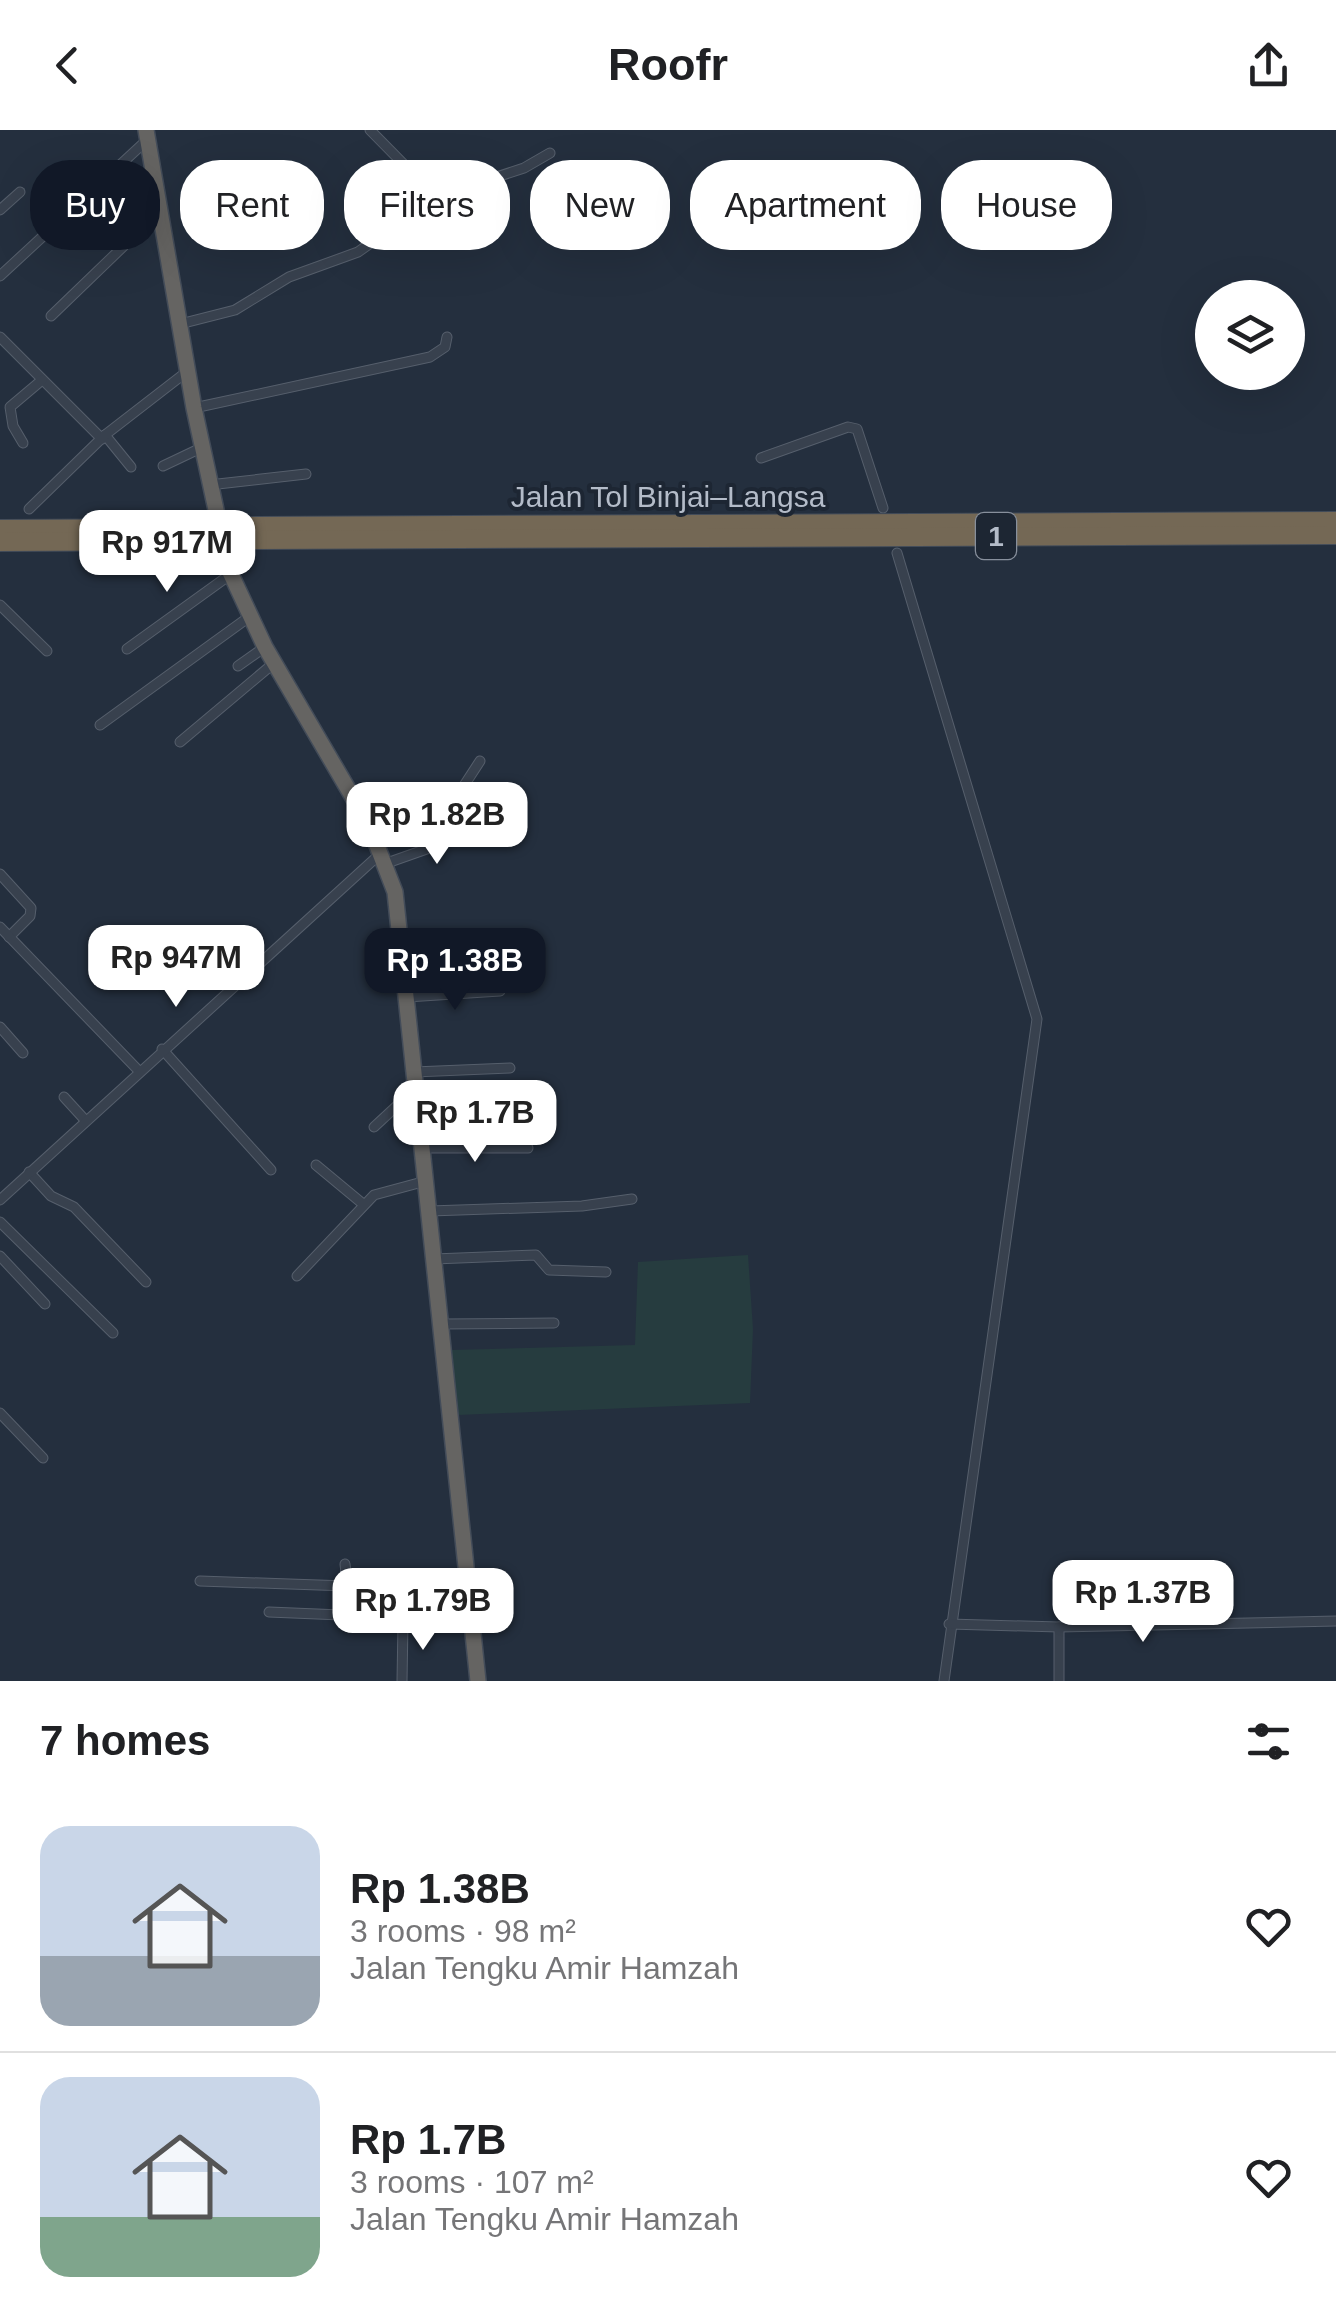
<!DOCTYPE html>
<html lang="en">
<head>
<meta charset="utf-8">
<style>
  body { margin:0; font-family:Helvetica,sans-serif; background:#f6f6f6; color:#202124; height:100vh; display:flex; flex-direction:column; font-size:38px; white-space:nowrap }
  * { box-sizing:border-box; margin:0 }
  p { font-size:32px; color:#757577 }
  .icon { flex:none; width:55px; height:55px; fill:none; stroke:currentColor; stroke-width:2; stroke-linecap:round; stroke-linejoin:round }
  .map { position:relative; height:1551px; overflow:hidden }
  .drawer { display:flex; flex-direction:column; background:#fff; flex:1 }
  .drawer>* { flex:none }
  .top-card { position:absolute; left:30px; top:30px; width:1278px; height:90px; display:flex; gap:20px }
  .fabs { position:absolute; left:1195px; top:150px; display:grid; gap:20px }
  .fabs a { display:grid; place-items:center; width:110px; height:110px; border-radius:50%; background:#fff; box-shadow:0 10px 40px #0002; font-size:50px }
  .price { position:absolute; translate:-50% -85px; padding:0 22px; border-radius:20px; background:#fff; color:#222; font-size:32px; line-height:65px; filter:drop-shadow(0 2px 5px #0008) }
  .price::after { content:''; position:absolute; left:50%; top:60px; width:30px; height:22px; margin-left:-15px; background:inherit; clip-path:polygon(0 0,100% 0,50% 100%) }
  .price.selected { background:#111827; color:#fff }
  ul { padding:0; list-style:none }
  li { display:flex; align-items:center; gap:30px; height:250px; padding:0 40px }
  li+li { border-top:2px solid #e0e0e0 }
  li span { display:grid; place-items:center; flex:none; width:280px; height:200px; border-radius:30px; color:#555 }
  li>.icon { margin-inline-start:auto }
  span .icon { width:120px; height:120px; fill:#fffc; stroke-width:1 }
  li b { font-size:42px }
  h2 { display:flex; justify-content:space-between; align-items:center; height:120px; padding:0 40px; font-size:42px }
  .pill { padding:0 35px; border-radius:40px; background:#fff; box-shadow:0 10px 40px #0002; font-size:35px; line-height:90px }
  .pill.selected { background:#111827; color:#fff }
  header { display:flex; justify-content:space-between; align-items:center; height:130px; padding:0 40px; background:#fff; font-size:45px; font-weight:700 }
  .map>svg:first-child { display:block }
  .green { fill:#263c3f }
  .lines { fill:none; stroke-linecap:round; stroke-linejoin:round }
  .minor-casing { stroke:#565f6c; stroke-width:11 }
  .trunk-casing { stroke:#434c59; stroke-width:18 }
  .motorway-casing { stroke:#434c59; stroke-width:20 }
  .minor { stroke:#38414e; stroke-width:9 }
  .trunk { stroke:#656462; stroke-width:15 }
  .motorway { stroke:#746855; stroke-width:18 }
  .motorway-bridge-casing { stroke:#434c59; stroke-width:20; stroke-linecap:butt }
  .motorway-bridge { stroke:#746855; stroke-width:18 }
  .labels { text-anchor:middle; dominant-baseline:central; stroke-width:8; stroke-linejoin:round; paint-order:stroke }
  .shield { fill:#1d2633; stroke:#878f9c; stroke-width:2.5 }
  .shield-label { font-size:28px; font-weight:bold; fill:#b4bcc9 }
  .street-label { font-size:30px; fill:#b4bcc9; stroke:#1d2633 }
</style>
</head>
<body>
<header><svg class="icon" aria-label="back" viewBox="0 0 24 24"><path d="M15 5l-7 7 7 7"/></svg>Roofr<svg class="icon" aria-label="share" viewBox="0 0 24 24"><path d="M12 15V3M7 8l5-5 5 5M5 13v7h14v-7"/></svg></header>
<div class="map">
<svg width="1336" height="1551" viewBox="0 0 1336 1551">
  <rect width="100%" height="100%" fill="#242f3e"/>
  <polygon class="green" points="748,1125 753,1199 750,1273 458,1285 450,1220 635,1215 638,1132"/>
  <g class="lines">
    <defs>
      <g id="minor">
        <polyline points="436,67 524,38 550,23"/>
        <polyline points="0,80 20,62"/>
        <polyline points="0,146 147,10"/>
        <polyline points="51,186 159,82"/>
        <polyline points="180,194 235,180 289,147 358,122 436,67 370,0"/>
        <polyline points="0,207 102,309"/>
        <polyline points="194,278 430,227 445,217 447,207"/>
        <polyline points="105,305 131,337"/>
        <polyline points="23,313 13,296 10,277 42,250"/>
        <polyline points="761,328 848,297 857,299 883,378"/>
        <polyline points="163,336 203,317"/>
        <polyline points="209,355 306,344"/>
        <polyline points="29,379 105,305 189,240"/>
        <polyline points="897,423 1037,889 944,1551"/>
        <polyline points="0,475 47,521"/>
        <polyline points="127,519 231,444"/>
        <polyline points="238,536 265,517"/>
        <polyline points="100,595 249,487"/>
        <polyline points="180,612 274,533"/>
        <polyline points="432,679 454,705"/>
        <polyline points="437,685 454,671 480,631"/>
        <polyline points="387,733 438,715 466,697"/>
        <polyline points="0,744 31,778 30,786 9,807"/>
        <polyline points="0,797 138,940"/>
        <polyline points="407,867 500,861"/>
        <polyline points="0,897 23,923"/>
        <polyline points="162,919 271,1040"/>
        <polyline points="414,942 510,938"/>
        <polyline points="64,967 85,990"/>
        <polyline points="374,997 415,959 505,957"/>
        <polyline points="423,1018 528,1018"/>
        <polyline points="316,1035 363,1074"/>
        <polyline points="29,1042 51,1066 74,1077 146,1152"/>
        <polyline points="0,1070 380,724"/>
        <polyline points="430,1081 582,1076 632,1069"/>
        <polyline points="0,1092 113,1203"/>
        <polyline points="0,1126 45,1174"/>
        <polyline points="434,1129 536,1125 549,1140 606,1142"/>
        <polyline points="297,1146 374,1065 426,1051"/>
        <polyline points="441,1194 554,1193"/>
        <polyline points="0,1283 43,1328"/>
        <polyline points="345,1434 349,1471 355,1476 356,1486"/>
        <polyline points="200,1451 347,1456"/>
        <polyline points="269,1482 365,1486 371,1496 472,1493"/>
        <polyline points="949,1494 1059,1497 1336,1491"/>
        <polyline points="1059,1497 1059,1551"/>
        <polyline points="402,1551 403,1493"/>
      </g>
      <polyline id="trunk" points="146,0 194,278 229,440 265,517 369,695 395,762 478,1551"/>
      <g id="motorway">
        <polyline points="253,396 1336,391"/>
        <polyline points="0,399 201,398"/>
        <polyline points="253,410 1336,405"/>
        <polyline points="0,412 201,411"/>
      </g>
    </defs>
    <use href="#minor" class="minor-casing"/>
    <use href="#trunk" class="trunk-casing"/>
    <use href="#motorway" class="motorway-casing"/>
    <use href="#minor" class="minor"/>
    <use href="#trunk" class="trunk"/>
    <use href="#motorway" class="motorway"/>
    <defs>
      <g id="motorway-bridge">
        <polyline points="201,398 253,396"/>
        <polyline points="201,411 253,410"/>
      </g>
    </defs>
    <use href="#motorway-bridge" class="motorway-bridge-casing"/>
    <use href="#motorway-bridge" class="motorway-bridge"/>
  </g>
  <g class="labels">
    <rect class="shield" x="976" y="383" width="40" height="46" rx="8"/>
    <g class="shield-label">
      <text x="996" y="406">1</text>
    </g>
    <g class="street-label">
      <text x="668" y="366">Jalan Tol Binjai–Langsa</text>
    </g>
  </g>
</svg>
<div class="fabs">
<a><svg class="icon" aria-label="layers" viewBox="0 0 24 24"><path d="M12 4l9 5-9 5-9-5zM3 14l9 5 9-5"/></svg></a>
</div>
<b class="price" style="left:167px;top:465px">Rp 917M</b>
<b class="price" style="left:437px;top:737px">Rp 1.82B</b>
<b class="price" style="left:176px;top:880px">Rp 947M</b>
<b class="price selected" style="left:455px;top:883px">Rp 1.38B</b>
<b class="price" style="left:475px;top:1035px">Rp 1.7B</b>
<b class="price" style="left:1143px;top:1515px">Rp 1.37B</b>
<b class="price" style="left:423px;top:1523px">Rp 1.79B</b>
<div class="top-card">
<a class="pill selected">Buy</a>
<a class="pill">Rent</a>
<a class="pill">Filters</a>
<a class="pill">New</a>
<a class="pill">Apartment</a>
<a class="pill">House</a>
</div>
</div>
<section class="drawer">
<h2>7 homes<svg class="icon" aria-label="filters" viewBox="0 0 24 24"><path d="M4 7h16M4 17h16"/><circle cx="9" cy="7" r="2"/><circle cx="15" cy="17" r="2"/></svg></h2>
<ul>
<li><span style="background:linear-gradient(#c9d6e8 65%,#9aa5b1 0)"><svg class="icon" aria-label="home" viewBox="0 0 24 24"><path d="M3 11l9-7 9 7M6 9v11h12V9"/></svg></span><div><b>Rp 1.38B</b><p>3 rooms · 98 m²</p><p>Jalan Tengku Amir Hamzah</p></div><svg class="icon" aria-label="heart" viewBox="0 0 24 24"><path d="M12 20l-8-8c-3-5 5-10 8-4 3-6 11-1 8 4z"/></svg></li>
<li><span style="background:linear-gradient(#c9d6e8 70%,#7fa58c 0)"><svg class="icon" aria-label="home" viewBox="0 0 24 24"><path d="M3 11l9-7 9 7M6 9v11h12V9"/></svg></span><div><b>Rp 1.7B</b><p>3 rooms · 107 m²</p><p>Jalan Tengku Amir Hamzah</p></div><svg class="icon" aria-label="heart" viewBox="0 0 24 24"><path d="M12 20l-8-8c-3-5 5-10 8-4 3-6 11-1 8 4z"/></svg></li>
</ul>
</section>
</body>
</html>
